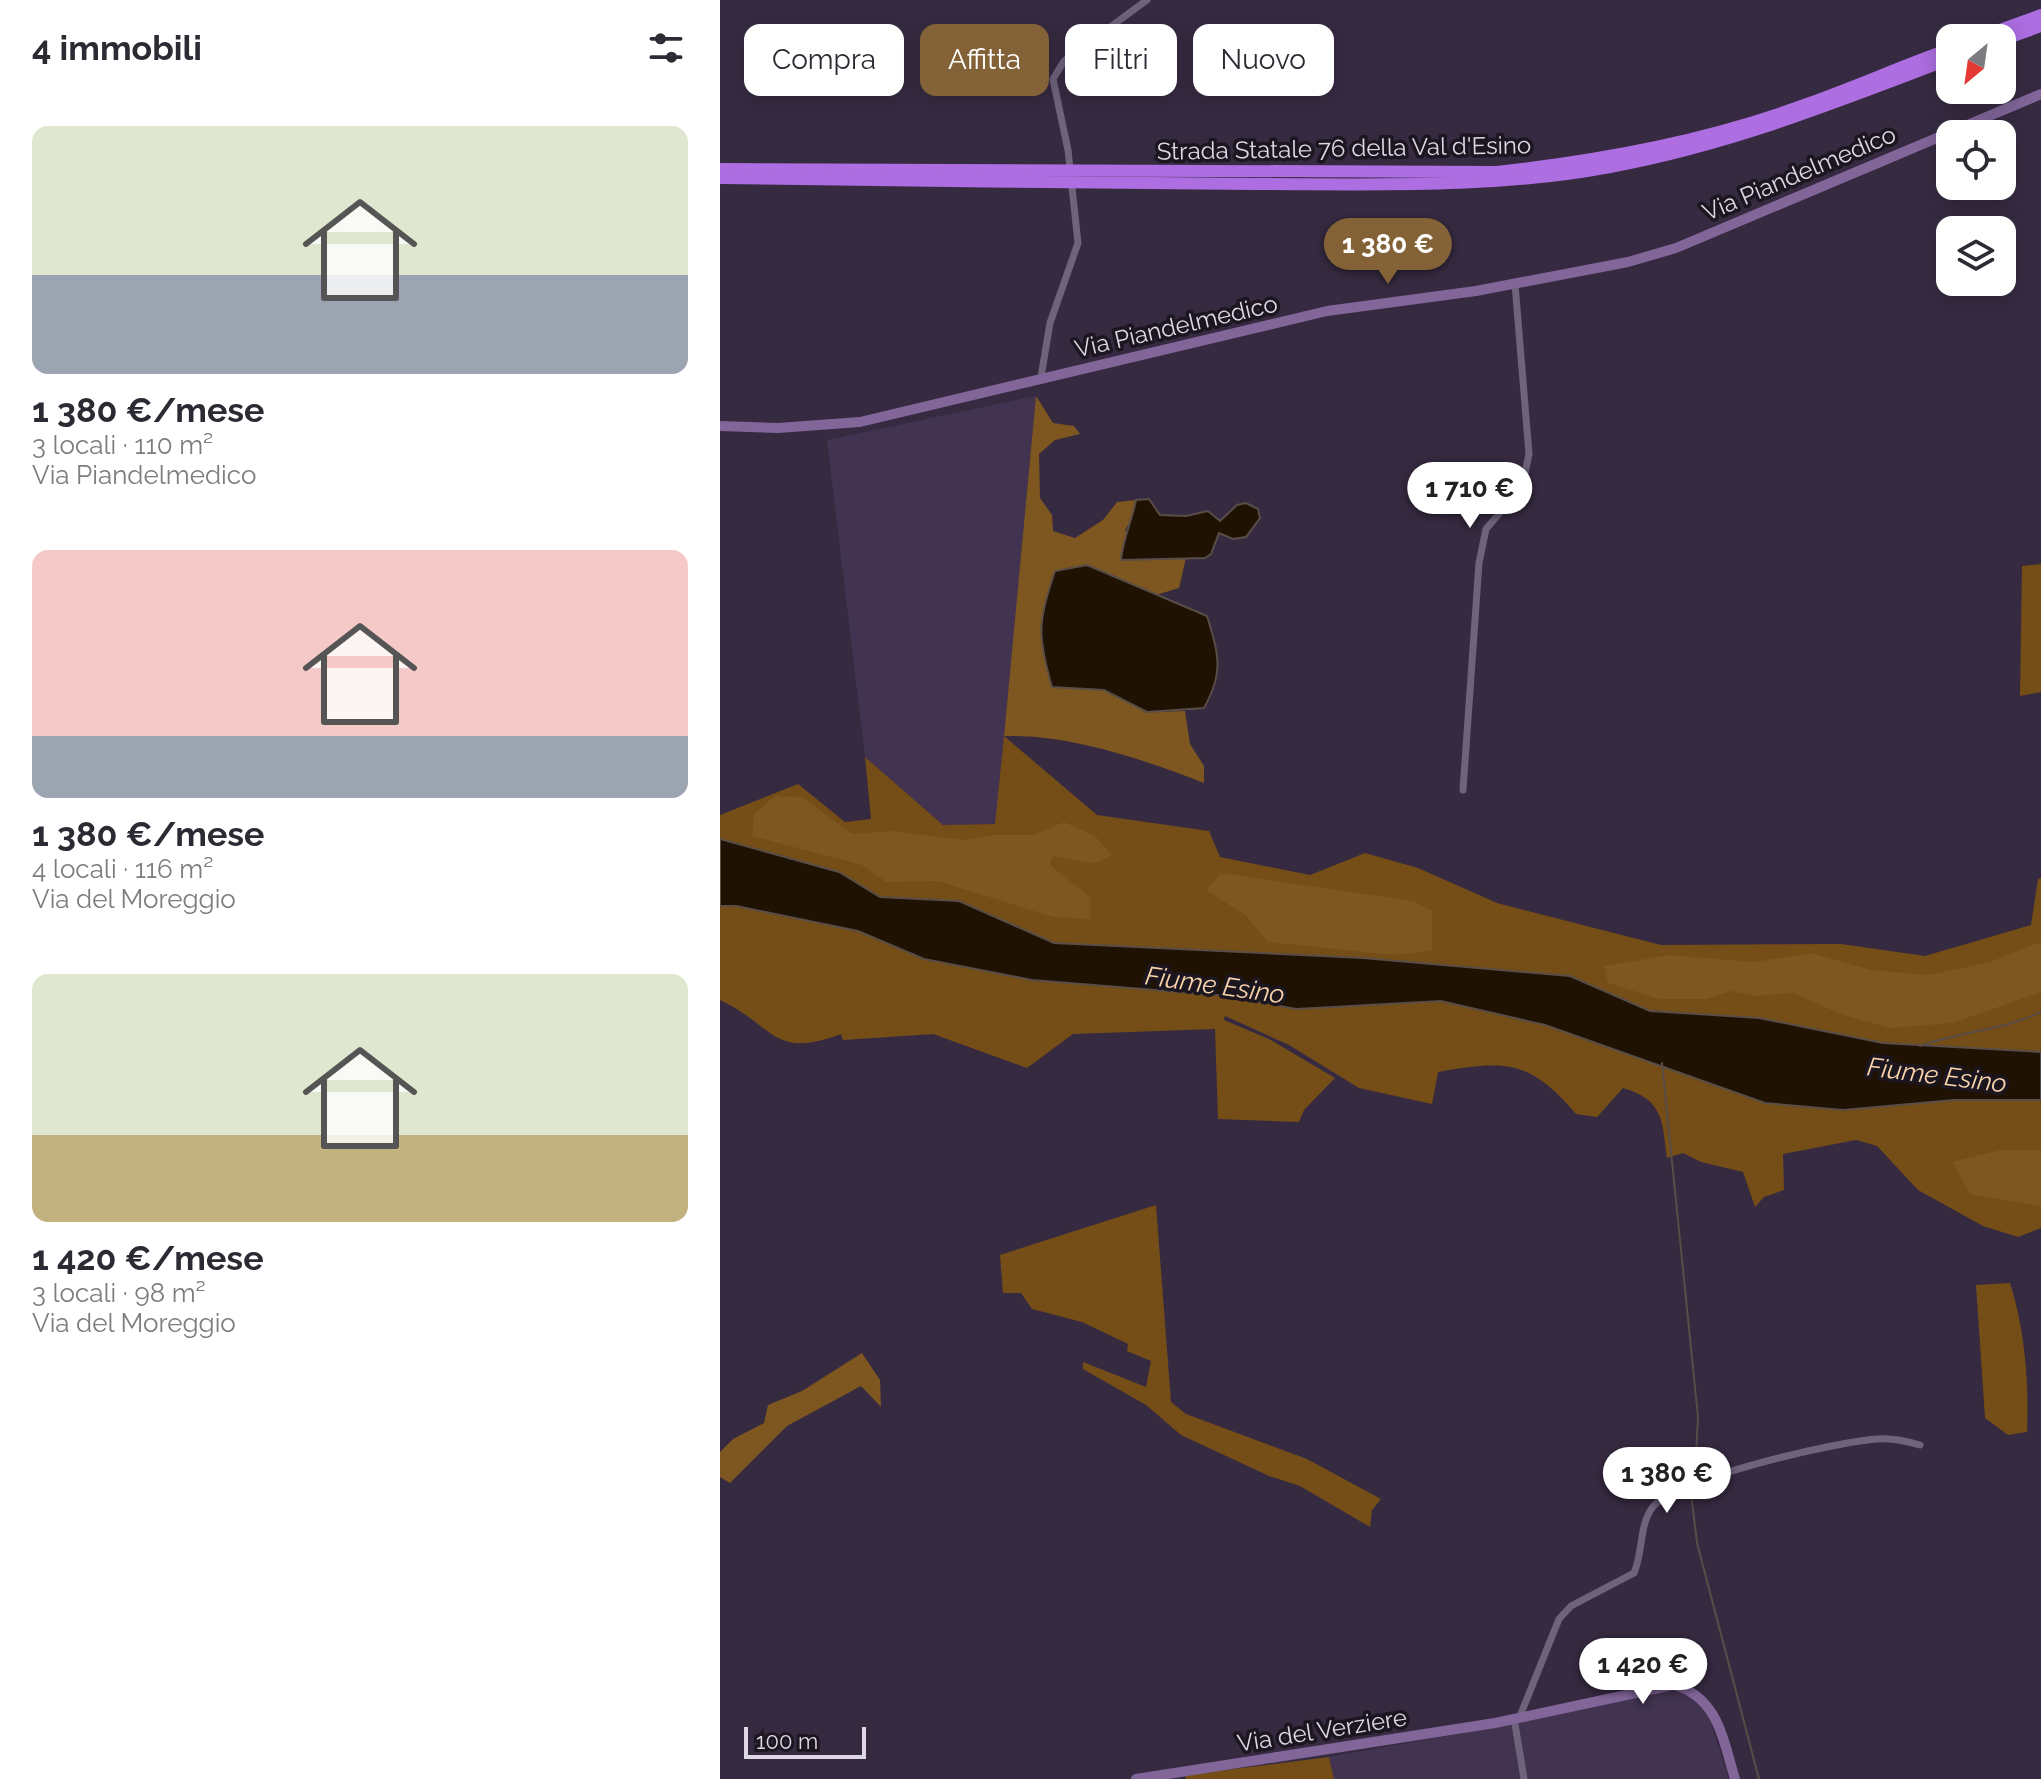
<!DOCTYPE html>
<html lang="it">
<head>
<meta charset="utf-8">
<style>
  body { margin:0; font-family:Raleway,sans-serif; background:#f7f7f7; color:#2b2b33; height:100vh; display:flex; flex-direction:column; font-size:30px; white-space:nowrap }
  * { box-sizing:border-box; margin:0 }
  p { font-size:26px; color:#7c7c81 }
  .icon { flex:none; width:44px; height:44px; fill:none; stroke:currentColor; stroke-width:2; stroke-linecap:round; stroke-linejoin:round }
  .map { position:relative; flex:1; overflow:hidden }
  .drawer { display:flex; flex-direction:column; background:#fff; width:720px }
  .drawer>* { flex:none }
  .guide { position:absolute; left:24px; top:24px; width:760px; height:72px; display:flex; gap:16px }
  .needle { width:52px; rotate:209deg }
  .controls { position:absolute; left:1216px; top:24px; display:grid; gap:16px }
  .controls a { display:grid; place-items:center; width:80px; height:80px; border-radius:16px; background:#fff; box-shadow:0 4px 20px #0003; font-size:40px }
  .scale { position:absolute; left:24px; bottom:20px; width:122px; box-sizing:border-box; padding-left:8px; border:4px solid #ded7e6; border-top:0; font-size:22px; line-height:28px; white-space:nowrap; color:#ded7e6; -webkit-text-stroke:6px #1b1620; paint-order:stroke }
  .price { position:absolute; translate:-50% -68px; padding:0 18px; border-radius:28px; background:#fff; color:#222; font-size:26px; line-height:52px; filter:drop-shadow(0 2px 4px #0008) }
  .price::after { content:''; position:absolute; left:50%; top:48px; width:24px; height:18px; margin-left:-12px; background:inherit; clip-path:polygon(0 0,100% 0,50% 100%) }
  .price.active { background:#846238; color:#fff }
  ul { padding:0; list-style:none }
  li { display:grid; align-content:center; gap:16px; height:424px; padding:0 32px }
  li span { display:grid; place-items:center; height:248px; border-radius:16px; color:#555 }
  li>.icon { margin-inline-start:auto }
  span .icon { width:144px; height:144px; fill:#fffc; stroke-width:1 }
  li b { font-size:34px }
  h2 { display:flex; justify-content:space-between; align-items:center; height:96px; padding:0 32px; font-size:34px }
  .chip { padding:0 28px; border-radius:16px; background:#fff; box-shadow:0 4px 20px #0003; font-size:28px; line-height:72px }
  .chip.active { background:#846238; color:#fff }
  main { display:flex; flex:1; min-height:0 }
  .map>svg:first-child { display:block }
  .built { fill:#423350 }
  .green { fill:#744d17 }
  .forest { fill:#7d5620 }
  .water { fill:#1f1203; stroke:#584d47; stroke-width:2 }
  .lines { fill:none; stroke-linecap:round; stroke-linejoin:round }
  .stream { stroke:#584d47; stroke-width:2 }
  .street { stroke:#6f637c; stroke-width:7 }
  .secondary { stroke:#82669a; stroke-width:10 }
  .highway { stroke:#ad6ee1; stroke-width:12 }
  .labels { text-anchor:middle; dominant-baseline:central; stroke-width:7; stroke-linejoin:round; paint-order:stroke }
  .street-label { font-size:24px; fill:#ded7e6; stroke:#1b1620 }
  .water-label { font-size:26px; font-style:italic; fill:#f9d4a9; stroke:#1b1620 }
</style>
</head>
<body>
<main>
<section class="drawer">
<h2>4 immobili<svg class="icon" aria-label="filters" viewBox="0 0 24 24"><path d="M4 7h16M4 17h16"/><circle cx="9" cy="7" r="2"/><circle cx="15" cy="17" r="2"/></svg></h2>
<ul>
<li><span style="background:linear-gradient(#dfe7d0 60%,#9aa5b1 0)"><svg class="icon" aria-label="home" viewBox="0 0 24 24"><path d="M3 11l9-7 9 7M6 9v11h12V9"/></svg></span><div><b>1 380 €/mese</b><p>3 locali · 110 m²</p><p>Via Piandelmedico</p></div></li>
<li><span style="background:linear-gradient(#f6c9c9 75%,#9aa5b1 0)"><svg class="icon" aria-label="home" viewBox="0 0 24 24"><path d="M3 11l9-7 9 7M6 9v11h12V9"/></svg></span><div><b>1 380 €/mese</b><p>4 locali · 116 m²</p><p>Via del Moreggio</p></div></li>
<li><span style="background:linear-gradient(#dfe7d0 65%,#c2b280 0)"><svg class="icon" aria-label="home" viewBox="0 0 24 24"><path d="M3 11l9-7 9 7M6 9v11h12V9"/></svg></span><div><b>1 420 €/mese</b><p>3 locali · 98 m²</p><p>Via del Moreggio</p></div></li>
</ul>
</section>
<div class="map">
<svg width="1321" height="1779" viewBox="0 0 1321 1779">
  <rect width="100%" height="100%" fill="#362a41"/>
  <g class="built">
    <polygon points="316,396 276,824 223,825 145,757 107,440"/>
    <polygon points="941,1690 961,1692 977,1698 988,1714 1009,1779 614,1779 609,1757 788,1725"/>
  </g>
  <g class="green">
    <polygon points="1321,564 1321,692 1300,696 1302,566"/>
    <polygon points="284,736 377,815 489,831 500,857 590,875 645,853 698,868 777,903 941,945 1121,944 1205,956 1311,925 1318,879 1321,878 1321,1052 1163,1043 1039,1018 930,1011 850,976 643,958 334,943 239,901 160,897 119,872 0,839 0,815 78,784 125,822 151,819 145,757 223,825 275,824"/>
    <path d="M0 906H16L138 931 204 959 312 980 509 996 576 1009 721 1001 825 1025 1045 1103 1123 1110 1234 1100H1321V1228L1298 1237 1263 1226 1198 1190 1157 1146 1136 1140 1063 1154 1064 1190 1044 1197 1035 1207 1023 1172 981 1162 963 1153 947 1158C942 1121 944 1100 903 1088L877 1117 856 1114C810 1060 787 1060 718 1072L712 1104 639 1088 569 1045 505 1016 504 1020 549 1039 615 1078 584 1110 579 1122 498 1119 495 1029 353 1034 307 1068 213 1034 123 1040 121 1034C52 1060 54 1025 0 1000Z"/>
    <polygon points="436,1205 451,1402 466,1414 587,1459 661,1499 652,1510 650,1527 580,1486 549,1476 461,1435 426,1405 363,1369 363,1362 426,1387 431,1361 407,1351 408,1344 362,1322 312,1309 301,1293 283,1293 280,1255"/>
    <path d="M1290 1283C1305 1330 1309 1383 1307 1432L1288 1435 1265 1418 1256 1285Z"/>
    <polygon points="609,1757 614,1779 466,1779 465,1775"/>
  </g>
  <g class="forest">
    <path d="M316 396 333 423 354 426 360 434 335 440 319 454 320 498 332 515 333 531 355 538 383 520 397 502 416 500 413 517 405 530 426 557 466 558 459 588 436 595 367 565 332 687 384 690 427 712 465 711 470 744 484 766V783C422 759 350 734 284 736Z"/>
    <polygon points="55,796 82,797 132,834 171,831 245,840 272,835 314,835 344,822 375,836 392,855 374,864 333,856 330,865 371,898 370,919 333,917 218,881 166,882 142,865 32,836 34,814"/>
    <polygon points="501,873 693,901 712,911 712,951 673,955 548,942 525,915 486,890"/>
    <polygon points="1321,942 1321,992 1233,1023 1171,1028 1123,1015 1073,993 1035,996 1011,991 986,999 939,999 888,983 884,966 949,955 1034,962 1091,953 1151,970 1209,975 1270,962"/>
    <polygon points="1281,1150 1321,1150 1321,1206 1250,1194 1232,1162"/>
    <polygon points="142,1353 160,1380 161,1407 141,1386 67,1426 10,1483 0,1477 0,1452 13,1439 44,1423 48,1405 82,1391"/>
  </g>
  <g class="water">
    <path d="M429 499 440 515 466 516 488 511 500 521 517 505 526 503 538 509 540 518 526 537 513 539 499 533 491 554 485 558 401 560C403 538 412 521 416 500Z"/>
    <path d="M367 565 487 616C499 655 504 672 484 708L427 712 384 690 332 687C317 635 318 622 335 571Z"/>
    <polygon points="0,839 119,872 160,897 239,901 334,943 643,958 850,976 930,1011 1039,1018 1163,1043 1321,1052 1321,1100 1234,1100 1123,1110 1045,1103 825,1025 721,1001 576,1009 509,996 312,980 204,959 138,931 16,906 0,906"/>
  </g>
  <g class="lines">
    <g class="stream">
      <path d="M1200 1046C1240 1031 1282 1031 1321 1012"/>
      <polyline points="942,1063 978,1417 975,1475"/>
      <polyline points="971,1493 977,1543 1039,1779"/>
    </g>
    <g class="street">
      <polyline points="321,377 330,323 358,243 348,150 333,79 344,61 427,0"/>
      <polyline points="743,790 759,563 766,529 802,487 809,454 795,284"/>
      <path d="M800 1716 839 1619 851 1606 914 1573C923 1553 919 1526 932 1508 953 1479 1119 1441 1158 1439 1172 1438 1186 1441 1200 1445"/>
      <polyline points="794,1718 804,1779"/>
    </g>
    <g class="secondary">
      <polyline points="0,426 58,428 140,422 607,311 756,291 908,262 956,248 1321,94"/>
      <path d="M416 1779 775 1723 953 1685C998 1696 1003 1740 1015 1779"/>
    </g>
    <g class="highway">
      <polyline points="1258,38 1321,15"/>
      <polyline points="1282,40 1321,26"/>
      <path d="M0 169 777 172C883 160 987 141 1087 104 1135 87 1182 66 1230 49"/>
      <path d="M0 178C178 180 355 183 533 184 652 184 773 189 890 167 1013 144 1114 103 1230 59"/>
    </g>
  </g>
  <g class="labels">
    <g class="street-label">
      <text transform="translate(624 148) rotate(-1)">Strada Statale 76 della Val d'Esino</text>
      <text transform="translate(1079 173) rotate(-23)">Via Piandelmedico</text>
      <text transform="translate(456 326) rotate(-13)">Via Piandelmedico</text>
      <text transform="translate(602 1730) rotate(-9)">Via del Verziere</text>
    </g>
    <g class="water-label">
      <text transform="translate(495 985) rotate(8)">Fiume Esino</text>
      <text transform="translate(1217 1075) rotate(7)">Fiume Esino</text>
    </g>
  </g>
</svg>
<div class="controls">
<a><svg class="needle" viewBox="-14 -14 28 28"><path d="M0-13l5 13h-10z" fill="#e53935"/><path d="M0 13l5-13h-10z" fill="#7c7c81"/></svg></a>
<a><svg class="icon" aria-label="locate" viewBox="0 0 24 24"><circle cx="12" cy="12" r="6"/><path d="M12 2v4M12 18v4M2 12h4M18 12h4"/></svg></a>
<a><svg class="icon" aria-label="layers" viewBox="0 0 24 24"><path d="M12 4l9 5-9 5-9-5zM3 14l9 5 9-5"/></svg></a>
</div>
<div class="scale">100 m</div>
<b class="price active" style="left:668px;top:286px">1 380 €</b>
<b class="price" style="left:750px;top:530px">1 710 €</b>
<b class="price" style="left:947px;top:1515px">1 380 €</b>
<b class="price" style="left:923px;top:1706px">1 420 €</b>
<div class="guide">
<a class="chip">Compra</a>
<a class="chip active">Affitta</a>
<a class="chip">Filtri</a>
<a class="chip">Nuovo</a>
</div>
</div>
</main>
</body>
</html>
